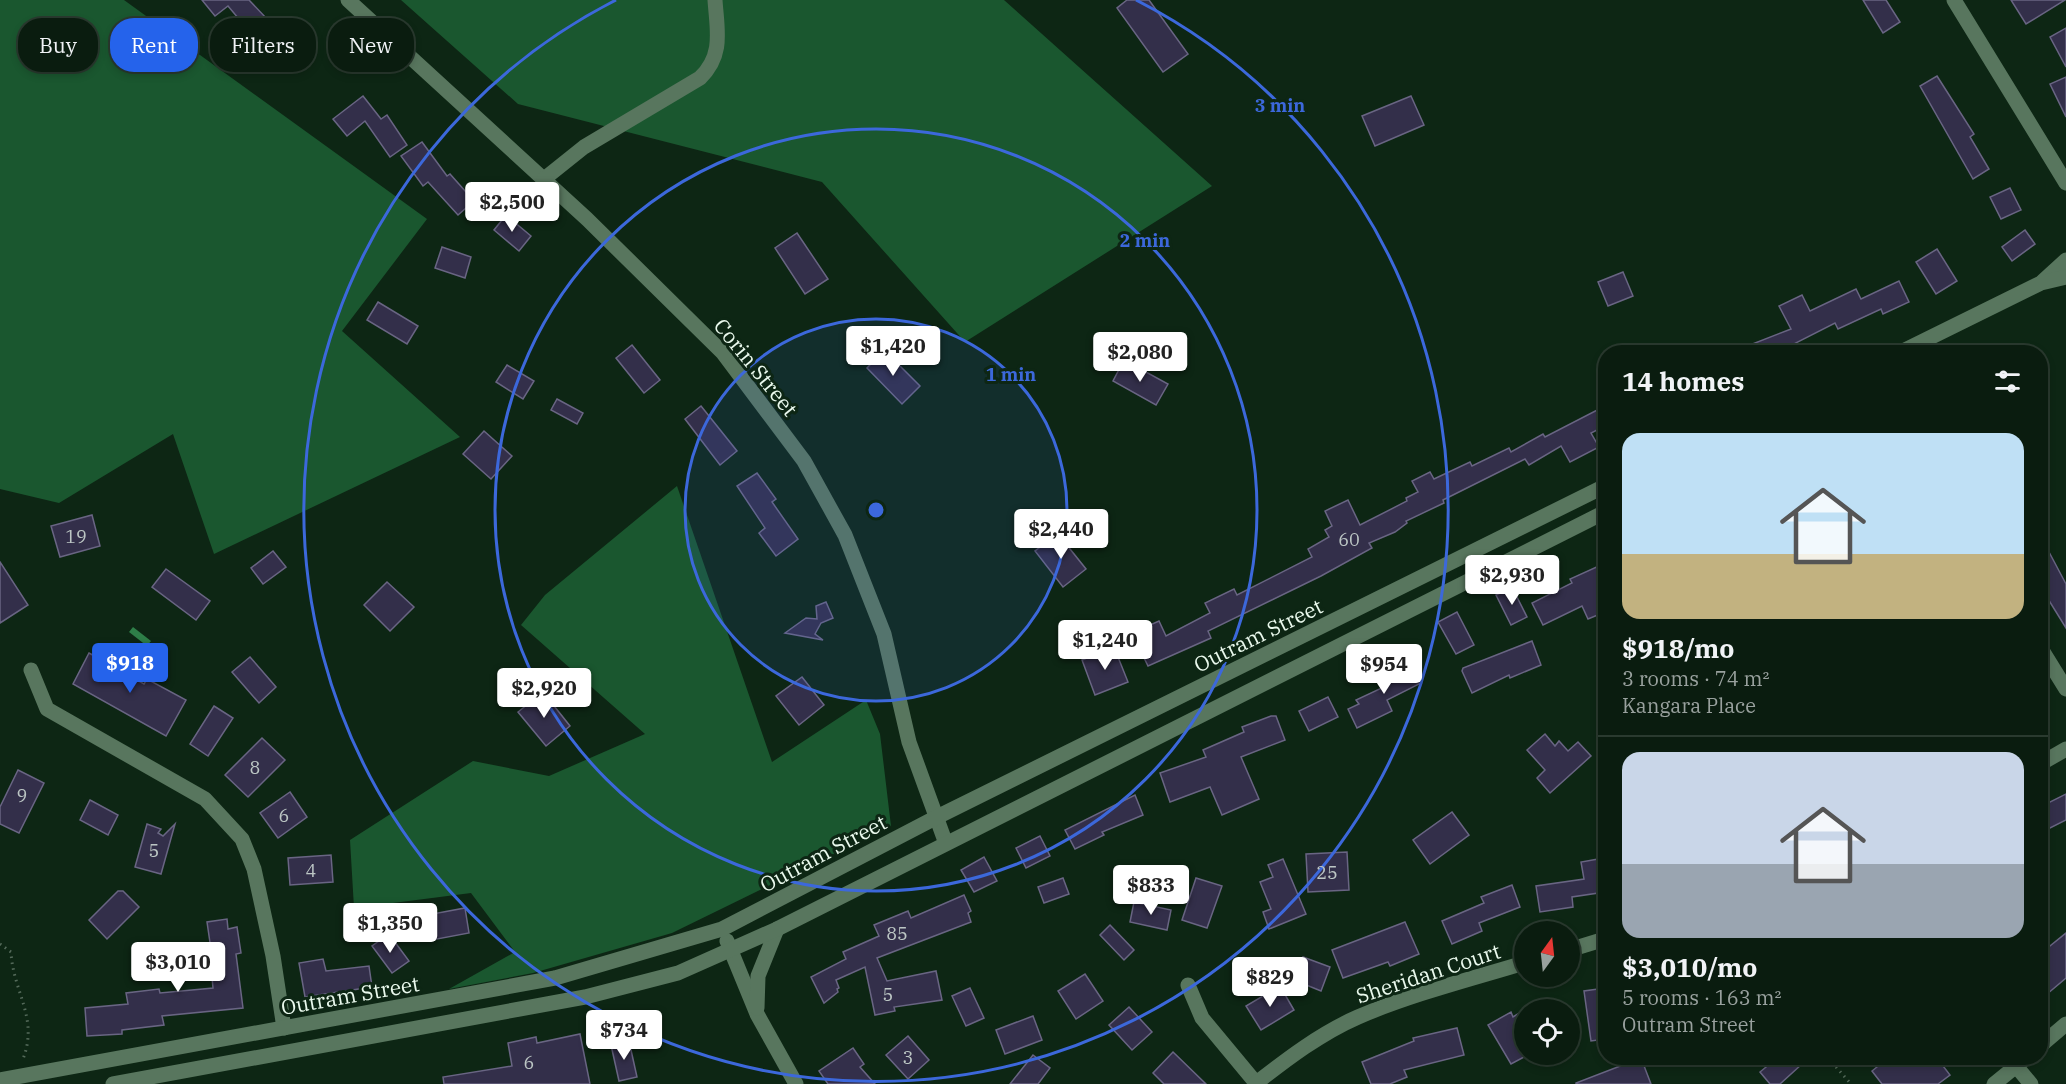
<!DOCTYPE html>
<html lang="en">
<head>
<meta charset="utf-8">
<style>
  body { margin:0; font-family:"IBM Plex Serif",serif; background:#132518; color:#f1f3f6; height:100vh; display:flex; flex-direction:column; font-size:22px; white-space:nowrap }
  * { box-sizing:border-box; margin:0 }
  p { font-size:20px; color:#99a19e }
  .icon { flex:none; width:33px; height:33px; fill:none; stroke:currentColor; stroke-width:2; stroke-linecap:round; stroke-linejoin:round }
  .map { position:relative; flex:1; overflow:hidden }
  .sheet { position:absolute; left:1598px; top:345px; width:450px; height:720px; display:flex; flex-direction:column; background:#0a1c0f; border-radius:24px; box-shadow:0 3px 9px #0003,0 0 0 2px #2a3a2f }
  .sheet>* { flex:none }
  .top-card { position:absolute; left:18px; top:18px; width:570px; height:54px; display:flex; gap:12px }
  .needle { width:39px; rotate:15deg }
  .buttons { position:absolute; left:1514px; top:921px; display:grid; gap:12px }
  .buttons a { display:grid; place-items:center; width:66px; height:66px; border-radius:50%; background:#0a1c0f; box-shadow:0 3px 9px #0003,0 0 0 2px #2a3a2f; font-size:30px }
  .price { position:absolute; translate:-50% -51px; padding:0 14px; border-radius:6px; background:#fff; color:#222; font-size:20px; line-height:39px; filter:drop-shadow(0 2px 3px #0008) }
  .price::after { content:''; position:absolute; left:50%; top:36px; width:18px; height:14px; margin-left:-9px; background:inherit; clip-path:polygon(0 0,100% 0,50% 100%) }
  .price.active { background:#2563eb; color:#fff }
  ul { padding:0; list-style:none }
  li { display:grid; align-content:center; gap:12px; height:318px; padding:0 24px }
  li+li { border-top:2px solid #2a3a2f }
  li span { display:grid; place-items:center; height:186px; border-radius:18px; color:#555 }
  li>.icon { margin-inline-start:auto }
  span .icon { width:108px; height:108px; fill:#fffc; stroke-width:1 }
  li b { font-size:26px }
  h2 { display:flex; justify-content:space-between; align-items:center; height:72px; padding:0 24px; font-size:26px }
  .tag { padding:0 21px; border-radius:24px; background:#0a1c0f; box-shadow:0 3px 9px #0003,0 0 0 2px #2a3a2f; font-size:21px; line-height:54px }
  .tag.active { background:#2563eb; color:#fff }
  .map>svg:first-child { display:block }
  .forest { fill:#1a572f }
  .water { fill:#2e7e48 }
  .building { fill:#332f4a; stroke:#696583; stroke-width:1.5 }
  .lines { fill:none; stroke-linecap:round; stroke-linejoin:round }
  .path { stroke:#546a5a; stroke-width:3; stroke-dasharray:1.5 4.5; stroke-linecap:butt }
  .minor { stroke:#58765e; stroke-width:15 }
  .ring { fill:none; stroke:#3c68db; stroke-width:3 }
  .labels { text-anchor:middle; dominant-baseline:central; stroke-width:6; stroke-linejoin:round; paint-order:stroke }
  .number-label { font-size:18px; fill:#bcc6c4 }
  .street-label { font-size:21px; fill:#eaf9ed; stroke:#0d2614 }
  .centre { fill:#3c68db; stroke:#0d2614; stroke-width:3 }
  .ring-label { font-size:18px; text-anchor:middle; font-weight:bold; fill:#3c68db; stroke:#0d2614; stroke-width:6; stroke-linejoin:round; paint-order:stroke }
</style>
</head>
<body>
<div class="map">
<svg width="2066" height="1084" viewBox="0 0 2066 1084">
  <rect width="100%" height="100%" fill="#0d2614"/>
  <g class="forest">
    <polygon points="0,0 124,0 427,219 342,331 460,437 214,554 173,434 59,503 0,489"/>
    <polygon points="401,0 1004,0 1212,186 965,342 822,182 518,104"/>
    <polygon points="677,486 772,762 866,700 880,734 891,826 672,933 533,973 449,989 515,952 471,893 354,908 350,840 473,761 549,776 645,734 521,625 545,595"/>
  </g>
  <polygon class="water" points="133,627 151,641 147,646 129,632"/>
  <g class="building">
    <polygon points="202,0 249,0 303,57 289,70 263,41 260,44 228,6 215,16"/>
    <polygon points="1127,0 1149,0 1188,54 1163,72 1117,8"/>
    <polygon points="1863,0 1886,0 1900,22 1883,33"/>
    <polygon points="2011,0 2065,0 2026,24"/>
    <polygon points="2066,28 2066,67 2050,37"/>
    <polygon points="1937,76 1974,134 1970,137 1989,169 1973,179 1920,86"/>
    <polygon points="2066,77 2066,117 2050,84"/>
    <polygon points="363,96 381,119 387,115 407,145 390,157 365,121 347,136 333,119"/>
    <polygon points="1411,96 1424,125 1375,146 1362,116"/>
    <polygon points="422,142 447,176 450,174 474,201 458,215 428,182 423,186 401,156"/>
    <polygon points="2010,188 2021,210 2001,219 1990,197"/>
    <polygon points="506,215 531,236 519,251 494,230"/>
    <polygon points="2025,230 2035,244 2012,261 2002,247"/>
    <polygon points="797,233 828,279 805,294 775,248"/>
    <polygon points="442,247 471,257 465,278 435,268"/>
    <polygon points="1937,249 1957,281 1936,294 1916,262"/>
    <polygon points="1623,272 1633,296 1608,306 1598,282"/>
    <polygon points="1899,281 1909,302 1883,314 1881,309 1838,329 1835,323 1778,352 1732,352 1791,329 1779,306 1802,295 1810,311 1856,289 1861,299"/>
    <polygon points="378,302 418,326 407,344 367,320"/>
    <polygon points="632,345 660,380 644,393 616,358"/>
    <polygon points="884,350 920,386 902,404 867,368"/>
    <polygon points="1124,360 1168,384 1156,405 1113,381"/>
    <polygon points="507,365 534,381 523,399 496,382"/>
    <polygon points="557,399 583,413 577,424 551,410"/>
    <polygon points="701,406 737,451 720,465 685,419"/>
    <polygon points="1605,406 1605,426 1591,433 1599,447 1570,462 1561,446 1529,465 1525,459 1443,500 1444,503 1406,521 1407,523 1395,532 1369,543 1372,548 1321,576 1208,631 1211,638 1148,666 1132,633 1159,621 1166,636 1210,613 1205,603 1234,589 1237,595 1312,557 1308,549 1329,537 1325,530 1332,526 1325,511 1348,500 1360,525 1407,501 1406,498 1418,492 1412,481 1430,472 1434,479 1470,462 1472,466 1509,448 1511,452 1543,434 1545,437"/>
    <polygon points="484,431 512,456 491,479 463,454"/>
    <polygon points="757,473 776,499 772,502 798,539 776,556 759,533 765,528 737,486"/>
    <polygon points="92,515 100,546 60,557 51,526"/>
    <polygon points="1058,534 1086,569 1063,587 1035,551"/>
    <polygon points="2040,535 2066,584 2066,628 2040,586"/>
    <polygon points="273,551 286,567 263,584 251,568"/>
    <polygon points="0,562 28,605 0,623"/>
    <polygon points="1601,565 1605,575 1605,612 1588,619 1582,606 1543,625 1532,603 1572,583 1570,579"/>
    <polygon points="166,569 210,601 196,620 152,587"/>
    <polygon points="387,582 414,607 390,631 364,605"/>
    <polygon points="1512,587 1527,617 1511,625 1496,595"/>
    <polygon points="826,602 833,618 821,623 815,634 823,640 785,633 806,618 817,619 816,606"/>
    <polygon points="1457,612 1474,645 1456,654 1438,622"/>
    <polygon points="1532,641 1541,665 1510,678 1509,675 1472,693 1462,671 1463,668"/>
    <polygon points="1114,647 1128,682 1095,695 1082,660"/>
    <polygon points="89,653 144,684 147,679 186,700 166,736 73,684"/>
    <polygon points="250,657 276,687 259,703 232,672"/>
    <polygon points="1410,662 1421,683 1387,700 1392,711 1357,728 1348,709 1359,704 1356,700 1384,687 1379,678"/>
    <polygon points="802,677 824,705 799,725 776,696"/>
    <polygon points="543,692 570,726 546,746 518,712"/>
    <polygon points="1328,697 1338,717 1309,731 1299,711"/>
    <polygon points="214,706 233,718 208,756 190,744"/>
    <polygon points="1271,716 1276,716 1285,740 1241,757 1259,799 1222,815 1210,787 1170,802 1160,773 1206,757 1203,750 1244,732 1242,727"/>
    <polygon points="1545,734 1555,746 1559,741 1568,751 1578,742 1591,756 1550,793 1537,778 1545,770 1527,750"/>
    <polygon points="262,738 285,760 248,797 225,775"/>
    <polygon points="18,770 44,783 19,833 0,824 0,807"/>
    <polygon points="290,792 307,817 278,838 260,813"/>
    <polygon points="2066,794 2066,820 2046,830 2040,819 2040,807"/>
    <polygon points="1135,795 1143,815 1102,832 1104,835 1075,849 1065,830"/>
    <polygon points="90,800 118,815 108,835 80,820"/>
    <polygon points="1452,812 1469,835 1430,864 1413,840"/>
    <polygon points="147,824 161,829 158,833 163,836 175,824 161,874 135,867"/>
    <polygon points="1040,836 1050,856 1026,868 1016,848"/>
    <polygon points="1347,852 1349,890 1308,892 1306,854"/>
    <polygon points="331,855 333,882 290,885 288,858"/>
    <polygon points="984,857 997,881 974,892 961,870"/>
    <polygon points="1604,858 1605,892 1572,897 1573,907 1540,912 1536,886 1584,879 1581,862"/>
    <polygon points="1283,859 1306,914 1269,929 1263,912 1271,909 1260,882 1273,877 1268,865"/>
    <polygon points="1063,878 1069,894 1044,903 1038,887"/>
    <polygon points="1196,878 1222,886 1207,928 1182,920"/>
    <polygon points="1512,885 1520,907 1479,923 1482,931 1452,944 1442,921 1484,903 1481,897"/>
    <polygon points="118,891 123,891 139,907 107,939 89,920"/>
    <polygon points="964,895 971,911 968,913 971,922 877,958 887,981 936,971 942,1000 894,1007 895,1011 875,1015 865,967 836,980 839,988 837,989 838,992 824,1003 811,977 846,959 843,952 879,936 874,925 908,911 911,918"/>
    <polygon points="1134,902 1171,910 1167,930 1130,922"/>
    <polygon points="465,908 469,933 432,940 427,915"/>
    <polygon points="227,919 228,929 237,927 241,953 236,954 243,1008 162,1016 164,1025 122,1030 122,1034 87,1036 85,1008 128,1004 126,993 159,989 160,993 213,988 212,977 215,977 207,922"/>
    <polygon points="1405,922 1419,954 1390,966 1388,962 1343,978 1332,950"/>
    <polygon points="1110,925 1134,950 1124,960 1100,935"/>
    <polygon points="2066,933 2066,978 2040,1000 2040,954"/>
    <polygon points="389,934 409,961 392,973 372,946"/>
    <polygon points="1303,957 1330,967 1321,991 1294,980"/>
    <polygon points="323,959 326,971 369,966 372,987 305,997 299,963"/>
    <polygon points="1085,974 1103,1001 1076,1019 1058,991"/>
    <polygon points="1280,986 1294,1010 1261,1030 1246,1006"/>
    <polygon points="970,988 984,1018 966,1026 952,996"/>
    <polygon points="1605,988 1605,1039 1591,1041 1584,991"/>
    <polygon points="1129,1007 1152,1032 1132,1050 1109,1025"/>
    <polygon points="1524,1010 1524,1057 1511,1064 1488,1025 1511,1012 1513,1017"/>
    <polygon points="1033,1016 1042,1040 1005,1054 996,1030"/>
    <polygon points="1457,1028 1464,1055 1404,1070 1407,1077 1390,1084 1371,1084 1362,1062 1414,1041 1413,1038"/>
    <polygon points="580,1034 590,1084 444,1084 443,1077 512,1066 508,1043 536,1037 537,1043"/>
    <polygon points="908,1036 929,1060 908,1079 886,1055"/>
    <polygon points="629,1041 637,1077 619,1081 611,1045"/>
    <polygon points="853,1048 864,1064 860,1067 875,1084 828,1084 819,1071"/>
    <polygon points="1173,1052 1206,1084 1164,1084 1153,1073"/>
    <polygon points="1033,1055 1050,1068 1038,1084 1010,1084"/>
    <polygon points="1641,1058 1651,1084 1576,1084 1576,1083"/>
    <polygon points="1777,1058 1796,1058 1802,1064 1780,1084 1770,1084 1760,1072"/>
    <polygon points="1888,1058 1937,1058 1950,1075 1938,1084 1882,1084 1872,1071"/>
  </g>
  <g class="lines">
    <g class="path">
      <path d="M0 944 11 952C13 992 39 1018 23 1059"/>
      <polyline points="1828,1058 1851,1084"/>
    </g>
    <g class="minor">
      <polyline points="348,0 587,219 723,353 804,461 845,535 884,634 909,742 945,841"/>
      <polyline points="1954,0 2066,183"/>
      <path d="M544 179 584 147 700 78C724 55 717 30 715 0"/>
      <polyline points="2043,281 2066,260"/>
      <polyline points="1901,352 2041,283 2066,277"/>
      <polyline points="2040,647 2066,689"/>
      <polyline points="31,670 47,709 205,799 242,839 254,869 273,956 284,1028"/>
      <polyline points="2040,764 2066,749"/>
      <polyline points="727,941 757,1014 796,1084"/>
      <polyline points="1569,950 1605,939"/>
      <polyline points="1188,985 1202,1018 1256,1083"/>
      <polyline points="757,1008 758,976 777,929"/>
      <polyline points="2040,1046 2066,1024"/>
      <polyline points="2016,1066 2031,1084"/>
      <polyline points="0,1080 555,978 722,929 937,817 1605,486"/>
      <polyline points="113,1084 585,997 678,973 777,929 1605,512"/>
      <path d="M1255 1084C1287 1059 1321 1033 1358 1017 1412 994 1468 980 1524 963"/>
      <polyline points="1994,1084 2026,1058"/>
    </g>
  </g>
  <circle cx="876" cy="510" r="191" fill="#3c68db" fill-opacity=".12"/>
  <g class="ring">
    <circle cx="876" cy="510" r="191"/>
    <circle cx="876" cy="510" r="381"/>
    <path d="M1136 0A572 572 0 1 1 616 0"/>
  </g>
  <g class="labels">
    <g class="number-label">
      <text x="76" y="536">19</text>
      <text x="1349" y="539">60</text>
      <text x="255" y="767">8</text>
      <text x="22" y="795">9</text>
      <text x="284" y="815">6</text>
      <text x="154" y="850">5</text>
      <text x="311" y="870">4</text>
      <text x="1327" y="872">25</text>
      <text x="897" y="933">85</text>
      <text x="888" y="994">5</text>
      <text x="908" y="1057">3</text>
      <text x="529" y="1062">6</text>
    </g>
    <g class="street-label">
      <text transform="translate(756 367) rotate(51)">Corin Street</text>
      <text transform="translate(1258 635) rotate(-26)">Outram Street</text>
      <text transform="translate(823 853) rotate(-28)">Outram Street</text>
      <text transform="translate(1428 973) rotate(-18)">Sheridan Court</text>
      <text transform="translate(350 995) rotate(-10)">Outram Street</text>
    </g>
  </g>
  <circle cx="876" cy="510" r="9" class="centre"/>
  <g class="ring-label">
    <text x="1280" y="112">3 min</text>
    <text x="1145" y="247">2 min</text>
    <text x="1011" y="381">1 min</text>
  </g>
</svg>
<div class="buttons">
<a><svg class="needle" viewBox="-14 -14 28 28"><path d="M0-13l5 13h-10z" fill="#e53935"/><path d="M0 13l5-13h-10z" fill="#99a19e"/></svg></a>
<a><svg class="icon" aria-label="locate" viewBox="0 0 24 24"><circle cx="12" cy="12" r="6"/><path d="M12 2v4M12 18v4M2 12h4M18 12h4"/></svg></a>
</div>
<b class="price" style="left:512px;top:233px">$2,500</b>
<b class="price" style="left:893px;top:377px">$1,420</b>
<b class="price" style="left:1140px;top:383px">$2,080</b>
<b class="price" style="left:1061px;top:560px">$2,440</b>
<b class="price" style="left:1512px;top:606px">$2,930</b>
<b class="price" style="left:1105px;top:671px">$1,240</b>
<b class="price active" style="left:130px;top:694px">$918</b>
<b class="price" style="left:1384px;top:695px">$954</b>
<b class="price" style="left:544px;top:719px">$2,920</b>
<b class="price" style="left:1151px;top:916px">$833</b>
<b class="price" style="left:390px;top:954px">$1,350</b>
<b class="price" style="left:178px;top:993px">$3,010</b>
<b class="price" style="left:1270px;top:1008px">$829</b>
<b class="price" style="left:624px;top:1061px">$734</b>
<div class="top-card">
<a class="tag">Buy</a>
<a class="tag active">Rent</a>
<a class="tag">Filters</a>
<a class="tag">New</a>
</div>
<section class="sheet">
<h2>14 homes<svg class="icon" aria-label="filters" viewBox="0 0 24 24"><path d="M4 7h16M4 17h16"/><circle cx="9" cy="7" r="2"/><circle cx="15" cy="17" r="2"/></svg></h2>
<ul>
<li><span style="background:linear-gradient(#bfe0f5 65%,#c2b280 0)"><svg class="icon" aria-label="home" viewBox="0 0 24 24"><path d="M3 11l9-7 9 7M6 9v11h12V9"/></svg></span><div><b>$918/mo</b><p>3 rooms · 74 m²</p><p>Kangara Place</p></div></li>
<li><span style="background:linear-gradient(#c9d6e8 60%,#9aa5b1 0)"><svg class="icon" aria-label="home" viewBox="0 0 24 24"><path d="M3 11l9-7 9 7M6 9v11h12V9"/></svg></span><div><b>$3,010/mo</b><p>5 rooms · 163 m²</p><p>Outram Street</p></div></li>
</ul>
</section>
</div>
</body>
</html>
